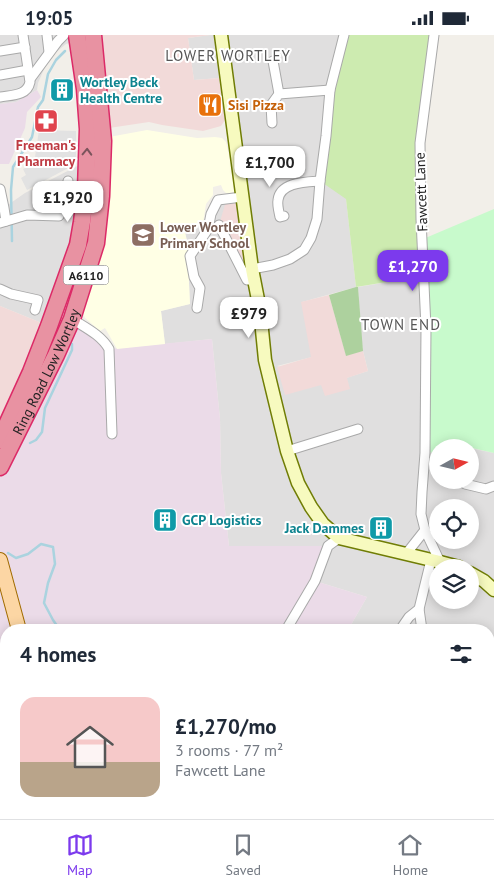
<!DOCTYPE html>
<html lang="en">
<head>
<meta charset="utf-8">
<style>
  body { margin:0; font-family:"PT Sans",sans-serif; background:#f6f6f7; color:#1f2937; height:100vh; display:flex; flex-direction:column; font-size:19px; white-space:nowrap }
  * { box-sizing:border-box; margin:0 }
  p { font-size:16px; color:#747a83 }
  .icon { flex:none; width:28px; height:28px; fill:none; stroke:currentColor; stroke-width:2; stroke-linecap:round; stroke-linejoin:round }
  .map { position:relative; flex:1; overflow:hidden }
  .sheet { position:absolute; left:0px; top:589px; width:495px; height:196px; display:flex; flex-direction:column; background:#fff; border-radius:20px 20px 0 0; box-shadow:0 2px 12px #0003 }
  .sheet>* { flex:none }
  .needle { width:32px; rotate:82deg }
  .controls { position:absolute; left:429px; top:404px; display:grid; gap:10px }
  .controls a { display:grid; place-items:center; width:50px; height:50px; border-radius:50%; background:#fff; box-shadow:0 2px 12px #0003; font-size:25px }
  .price { position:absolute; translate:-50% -42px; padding:0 11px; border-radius:10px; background:#fff; color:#222; font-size:16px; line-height:32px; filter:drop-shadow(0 1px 2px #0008) }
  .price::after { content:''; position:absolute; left:50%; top:30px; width:15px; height:11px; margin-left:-8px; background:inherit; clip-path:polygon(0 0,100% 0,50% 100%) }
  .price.current { background:#7c3aed; color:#fff }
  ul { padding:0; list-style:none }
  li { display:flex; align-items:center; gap:15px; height:125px; padding:0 20px }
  li span { display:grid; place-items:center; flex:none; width:140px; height:100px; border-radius:15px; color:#555 }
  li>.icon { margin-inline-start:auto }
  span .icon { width:60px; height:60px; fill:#fffc; stroke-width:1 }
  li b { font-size:21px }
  h2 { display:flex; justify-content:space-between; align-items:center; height:60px; padding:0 20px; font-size:21px }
  .status { display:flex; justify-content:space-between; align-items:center; height:35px; padding:0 25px; background:#fff; direction:ltr }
  .status svg { height:14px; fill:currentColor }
  .tabs { display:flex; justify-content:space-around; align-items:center; height:70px; border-top:1px solid #e0e1e3; background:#fff; font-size:14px; color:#747a83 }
  .tabs a { display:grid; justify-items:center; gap:2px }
  .tabs .current { color:#7c3aed }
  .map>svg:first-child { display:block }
  .residential { fill:#e0dfdf; fill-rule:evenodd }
  .commercial { fill:#f2dad9 }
  .industrial { fill:#ebdbe8 }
  .education { fill:#ffffe5 }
  .grass { fill:#cdebb0 }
  .forest { fill:#add19e }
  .park { fill:#c8facc }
  .parking { fill:#e2e2e2 }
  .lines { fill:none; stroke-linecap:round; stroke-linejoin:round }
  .stream { stroke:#aad3df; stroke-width:2.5 }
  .street-casing { stroke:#a9a9a9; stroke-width:11 }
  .secondary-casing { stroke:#707d05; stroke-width:15 }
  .primary-casing { stroke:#a06b00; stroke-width:16 }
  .highway-casing { stroke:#dc2a67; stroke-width:19 }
  .street { stroke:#fff; stroke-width:9 }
  .secondary { stroke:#f7fabf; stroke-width:12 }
  .primary { stroke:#fcd6a4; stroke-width:14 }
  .highway { stroke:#e892a2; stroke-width:16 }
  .oneway { stroke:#7b545c }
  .labels { text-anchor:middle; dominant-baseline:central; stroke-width:4; stroke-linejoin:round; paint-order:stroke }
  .shield { fill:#fff; stroke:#646464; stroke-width:1 }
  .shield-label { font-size:12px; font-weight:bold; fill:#222 }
  .culture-label { font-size:14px; font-weight:bold; fill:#0d838f; stroke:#fff; text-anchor:start }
  .food-label { font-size:14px; font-weight:bold; fill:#c56008; stroke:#fff; text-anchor:start }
  .health-label { font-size:14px; font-weight:bold; fill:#be3a42; stroke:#fff }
  .street-label { font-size:14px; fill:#222; stroke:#fff }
  .education-label { font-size:14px; font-weight:bold; fill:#785e54; stroke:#fff; text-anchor:start }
  .neighbourhood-label { font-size:15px; letter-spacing:1px; fill:#555; stroke:#fff }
</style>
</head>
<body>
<div class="status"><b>19:05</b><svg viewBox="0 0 49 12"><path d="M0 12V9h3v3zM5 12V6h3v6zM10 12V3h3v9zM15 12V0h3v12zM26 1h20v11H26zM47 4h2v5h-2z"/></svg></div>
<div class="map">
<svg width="494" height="784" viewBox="0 0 494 784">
  <rect width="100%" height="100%" fill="#f2efe9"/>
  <g class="residential">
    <polygon points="0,0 69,0 70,8 66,9 49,23 38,48 37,55 16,67 0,69"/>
    <polygon points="210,0 214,0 219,43 194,45 188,3"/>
    <path d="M221 0H344L346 164 356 252 302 267 312 322 277 331 322 350 349 354 346 343 368 336 363 316 361 300 358 252 424 241 425 418 437 417 438 445H470V413L494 418V784H132L131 779H489V595H348L367 562 315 546 328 511H229L221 438 220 384 212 304 165 309 161 276 190 269 187 206 184 193 203 188 211 179 218 165 227 163 247 245ZM438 472H470V505H438ZM438 532H470V565H438Z"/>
    <polygon points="87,126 101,161 72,284 49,291 0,271 0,154 5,172 25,158"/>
  </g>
  <g class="commercial">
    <polygon points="96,0 210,0 188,3 194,45 219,43 225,85 221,91 203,96 162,90 149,87 109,93"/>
    <polygon points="242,162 247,245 219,190 227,163"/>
    <polygon points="329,260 346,320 363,316 368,336 347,343 350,354 325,361 321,350 285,360 277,332 311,322 301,267"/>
    <polygon points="0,271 44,289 0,388"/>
  </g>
  <g class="industrial">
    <polygon points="37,55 41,62 27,77 25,93 9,129 0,129 0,69 16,67"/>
    <polygon points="72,284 109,314 212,304 220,384 221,438 229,511 328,511 315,546 367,562 348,595 6,595 6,779 131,779 132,784 0,784 0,428"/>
  </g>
  <polygon class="education" points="147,95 197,103 215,102 222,103 226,107 236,150 234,157 230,158 226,158 223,155 221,150 213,152 213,160 206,169 203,188 184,193 187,206 190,269 161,276 165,309 117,314 105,293 100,296 85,283 82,275 109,102"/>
  <polygon class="grass" points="344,0 430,0 420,108 424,241 356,252 346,164 320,146"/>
  <polygon class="forest" points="356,252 358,252 363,316 346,321 329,260"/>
  <polygon class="park" points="494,174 494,418 472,413 438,412 437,417 425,418 423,204"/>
  <polygon class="parking" points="39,95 76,96 76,127 68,127 70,132 27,155 21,143 26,140 23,134 34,129"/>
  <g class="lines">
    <g class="stream">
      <polyline points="12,206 11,155 13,132 32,102 38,72 43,65 48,39 56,25 65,16"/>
      <polyline points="30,408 36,405 42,397 45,373 72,315 72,309"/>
      <polyline points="8,518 16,523 28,519 41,509 53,512 55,529 48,548 44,568 53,585 60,595"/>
      <polyline points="0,709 6,695"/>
    </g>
    <defs>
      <g id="street">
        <polyline points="47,0 49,17"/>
        <polyline points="0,16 25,12"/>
        <polyline points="273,26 279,59"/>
        <polyline points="0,40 28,35"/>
        <polyline points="30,44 58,6 64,0"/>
        <path d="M0 62C12 60 27 61 30 47L23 0"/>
        <polyline points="272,88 271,70 279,59 330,55"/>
        <polyline points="0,154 4,173 6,186"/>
        <path d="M284 181 280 182C279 177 277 170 278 165 280 147 306 147 320 146"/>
        <polyline points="0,188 27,180 59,181 66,169 68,146"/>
        <polyline points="219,190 247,245 254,245"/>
        <polyline points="252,234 273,230 290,224 304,215 311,203 317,184 320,146 326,101 330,55 344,0"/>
        <polyline points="0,254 11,259 38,265 35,275"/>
        <polyline points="197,273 200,253 194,242 190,221 208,194 211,179 218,165 242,162"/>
        <path d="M72 284C86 293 101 300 109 314L112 399"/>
        <polyline points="287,416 358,394"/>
        <polyline points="465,449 486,454 494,451"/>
        <polyline points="425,495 440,527"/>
        <polyline points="406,519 425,495 421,479 422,457 425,418 426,293 421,184 420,108 434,0"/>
        <polyline points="419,574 422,595"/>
        <polyline points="286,595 315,546 328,511 339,503"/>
        <polyline points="400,595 409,582 419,574 431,525"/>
        <polyline points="323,779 323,784"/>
        <polyline points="388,779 388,784"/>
        <polyline points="453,779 454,784"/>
      </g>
      <g id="secondary">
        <polyline points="221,0 252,234 260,275 265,325 287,416 298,448 311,472 323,489 339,503 440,527 459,532"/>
        <polyline points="470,538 484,546 494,555"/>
      </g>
      <g id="primary">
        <polyline points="0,525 19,595"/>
        <polyline points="70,779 71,784"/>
      </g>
      <g id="highway">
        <polyline points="0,405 31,337 49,291 78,210 82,187 86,154 88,94 85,54 77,0"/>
        <path id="s1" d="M0 432 56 320 72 284 96 208 101 161 103 106 93 0"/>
      </g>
    </defs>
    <use href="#street" class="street-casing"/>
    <use href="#secondary" class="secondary-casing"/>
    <use href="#primary" class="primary-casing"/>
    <use href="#highway" class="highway-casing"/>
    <use href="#street" class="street"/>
    <use href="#secondary" class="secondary"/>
    <use href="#primary" class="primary"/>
    <use href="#highway" class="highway"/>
  </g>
  <defs><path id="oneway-chevron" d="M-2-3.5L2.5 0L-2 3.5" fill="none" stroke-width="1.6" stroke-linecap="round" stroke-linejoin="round" transform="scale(1.25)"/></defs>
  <use class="oneway" href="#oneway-chevron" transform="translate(87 117) rotate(-88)"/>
  <defs>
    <symbol id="building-square" viewBox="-11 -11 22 22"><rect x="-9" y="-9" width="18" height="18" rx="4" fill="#0f9aa8" stroke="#fff"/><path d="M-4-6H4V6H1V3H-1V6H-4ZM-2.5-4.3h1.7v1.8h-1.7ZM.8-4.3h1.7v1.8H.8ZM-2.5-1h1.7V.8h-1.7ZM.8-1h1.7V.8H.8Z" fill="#fff"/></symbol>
    <symbol id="restaurant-square" viewBox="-11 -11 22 22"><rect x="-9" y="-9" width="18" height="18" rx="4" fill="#e8710a" stroke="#fff"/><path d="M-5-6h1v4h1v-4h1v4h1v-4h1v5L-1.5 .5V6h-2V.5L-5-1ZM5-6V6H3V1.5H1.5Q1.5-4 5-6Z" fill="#fff"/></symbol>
    <symbol id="pharmacy-square" viewBox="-11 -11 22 22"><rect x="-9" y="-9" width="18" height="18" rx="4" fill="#e0444e" stroke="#fff"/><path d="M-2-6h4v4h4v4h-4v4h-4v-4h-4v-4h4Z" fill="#fff"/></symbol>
    <symbol id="school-square" viewBox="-11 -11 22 22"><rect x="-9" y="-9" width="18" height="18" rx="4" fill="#8d6e63" stroke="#fff"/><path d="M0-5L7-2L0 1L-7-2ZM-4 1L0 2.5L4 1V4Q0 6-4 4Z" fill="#fff"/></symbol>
  </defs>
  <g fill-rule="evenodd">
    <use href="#building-square" x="48" y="41" width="28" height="28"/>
    <use href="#restaurant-square" x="196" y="56" width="28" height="28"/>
    <use href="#pharmacy-square" x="32" y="72" width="28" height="28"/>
    <use href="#school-square" x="129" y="186" width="28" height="28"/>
    <use href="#building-square" x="151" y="471" width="28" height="28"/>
    <use href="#building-square" x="367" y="479" width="28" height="28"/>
  </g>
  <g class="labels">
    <rect class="shield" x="63.5" y="230.5" width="45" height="19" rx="4"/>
    <g class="shield-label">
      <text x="86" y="240">A6110</text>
    </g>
    <g class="culture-label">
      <text x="80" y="47">Wortley Beck<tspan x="80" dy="16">Health Centre</tspan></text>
      <text x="182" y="485">GCP Logistics</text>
      <text x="364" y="493" text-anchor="end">Jack Dammes</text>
    </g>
    <g class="food-label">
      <text x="228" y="70">Sisi Pizza</text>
    </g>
    <g class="health-label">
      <text x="46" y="110">Freeman's<tspan x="46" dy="16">Pharmacy</tspan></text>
    </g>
    <g class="street-label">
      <text transform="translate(421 157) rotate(-92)">Fawcett Lane</text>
      <text stroke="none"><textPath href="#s1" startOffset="106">Ring Road Low Wortley</textPath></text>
    </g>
    <g class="education-label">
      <text x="160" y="192">Lower Wortley<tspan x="160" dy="16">Primary School</tspan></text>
    </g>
    <g class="neighbourhood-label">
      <text x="228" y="20">LOWER WORTLEY</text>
      <text x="401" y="289">TOWN END</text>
    </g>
  </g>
</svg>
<div class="controls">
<a><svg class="needle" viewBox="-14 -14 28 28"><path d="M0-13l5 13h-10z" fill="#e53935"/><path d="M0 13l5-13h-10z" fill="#747a83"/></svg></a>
<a><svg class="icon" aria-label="locate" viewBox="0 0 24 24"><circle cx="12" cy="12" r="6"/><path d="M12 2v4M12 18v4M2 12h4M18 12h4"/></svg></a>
<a><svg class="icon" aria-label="layers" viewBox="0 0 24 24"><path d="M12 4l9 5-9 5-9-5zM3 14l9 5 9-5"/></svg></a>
</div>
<b class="price" style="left:270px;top:153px">£1,700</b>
<b class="price" style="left:68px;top:188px">£1,920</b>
<b class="price current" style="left:413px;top:257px">£1,270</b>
<b class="price" style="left:249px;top:304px">£979</b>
<section class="sheet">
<h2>4 homes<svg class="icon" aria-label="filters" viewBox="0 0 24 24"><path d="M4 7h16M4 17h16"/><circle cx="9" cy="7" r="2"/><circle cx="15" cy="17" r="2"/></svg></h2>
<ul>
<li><span style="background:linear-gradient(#f6c9c9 65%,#b9a48a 0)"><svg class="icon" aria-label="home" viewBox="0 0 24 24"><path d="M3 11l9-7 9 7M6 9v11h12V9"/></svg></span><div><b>£1,270/mo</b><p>3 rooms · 77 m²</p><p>Fawcett Lane</p></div></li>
</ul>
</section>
</div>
<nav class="tabs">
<a class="current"><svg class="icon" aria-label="map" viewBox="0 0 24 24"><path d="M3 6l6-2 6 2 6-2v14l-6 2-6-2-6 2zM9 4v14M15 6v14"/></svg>Map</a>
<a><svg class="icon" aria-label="saved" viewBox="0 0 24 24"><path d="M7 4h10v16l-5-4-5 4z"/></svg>Saved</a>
<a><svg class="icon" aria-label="home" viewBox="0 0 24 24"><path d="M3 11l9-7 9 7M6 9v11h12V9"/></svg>Home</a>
</nav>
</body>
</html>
